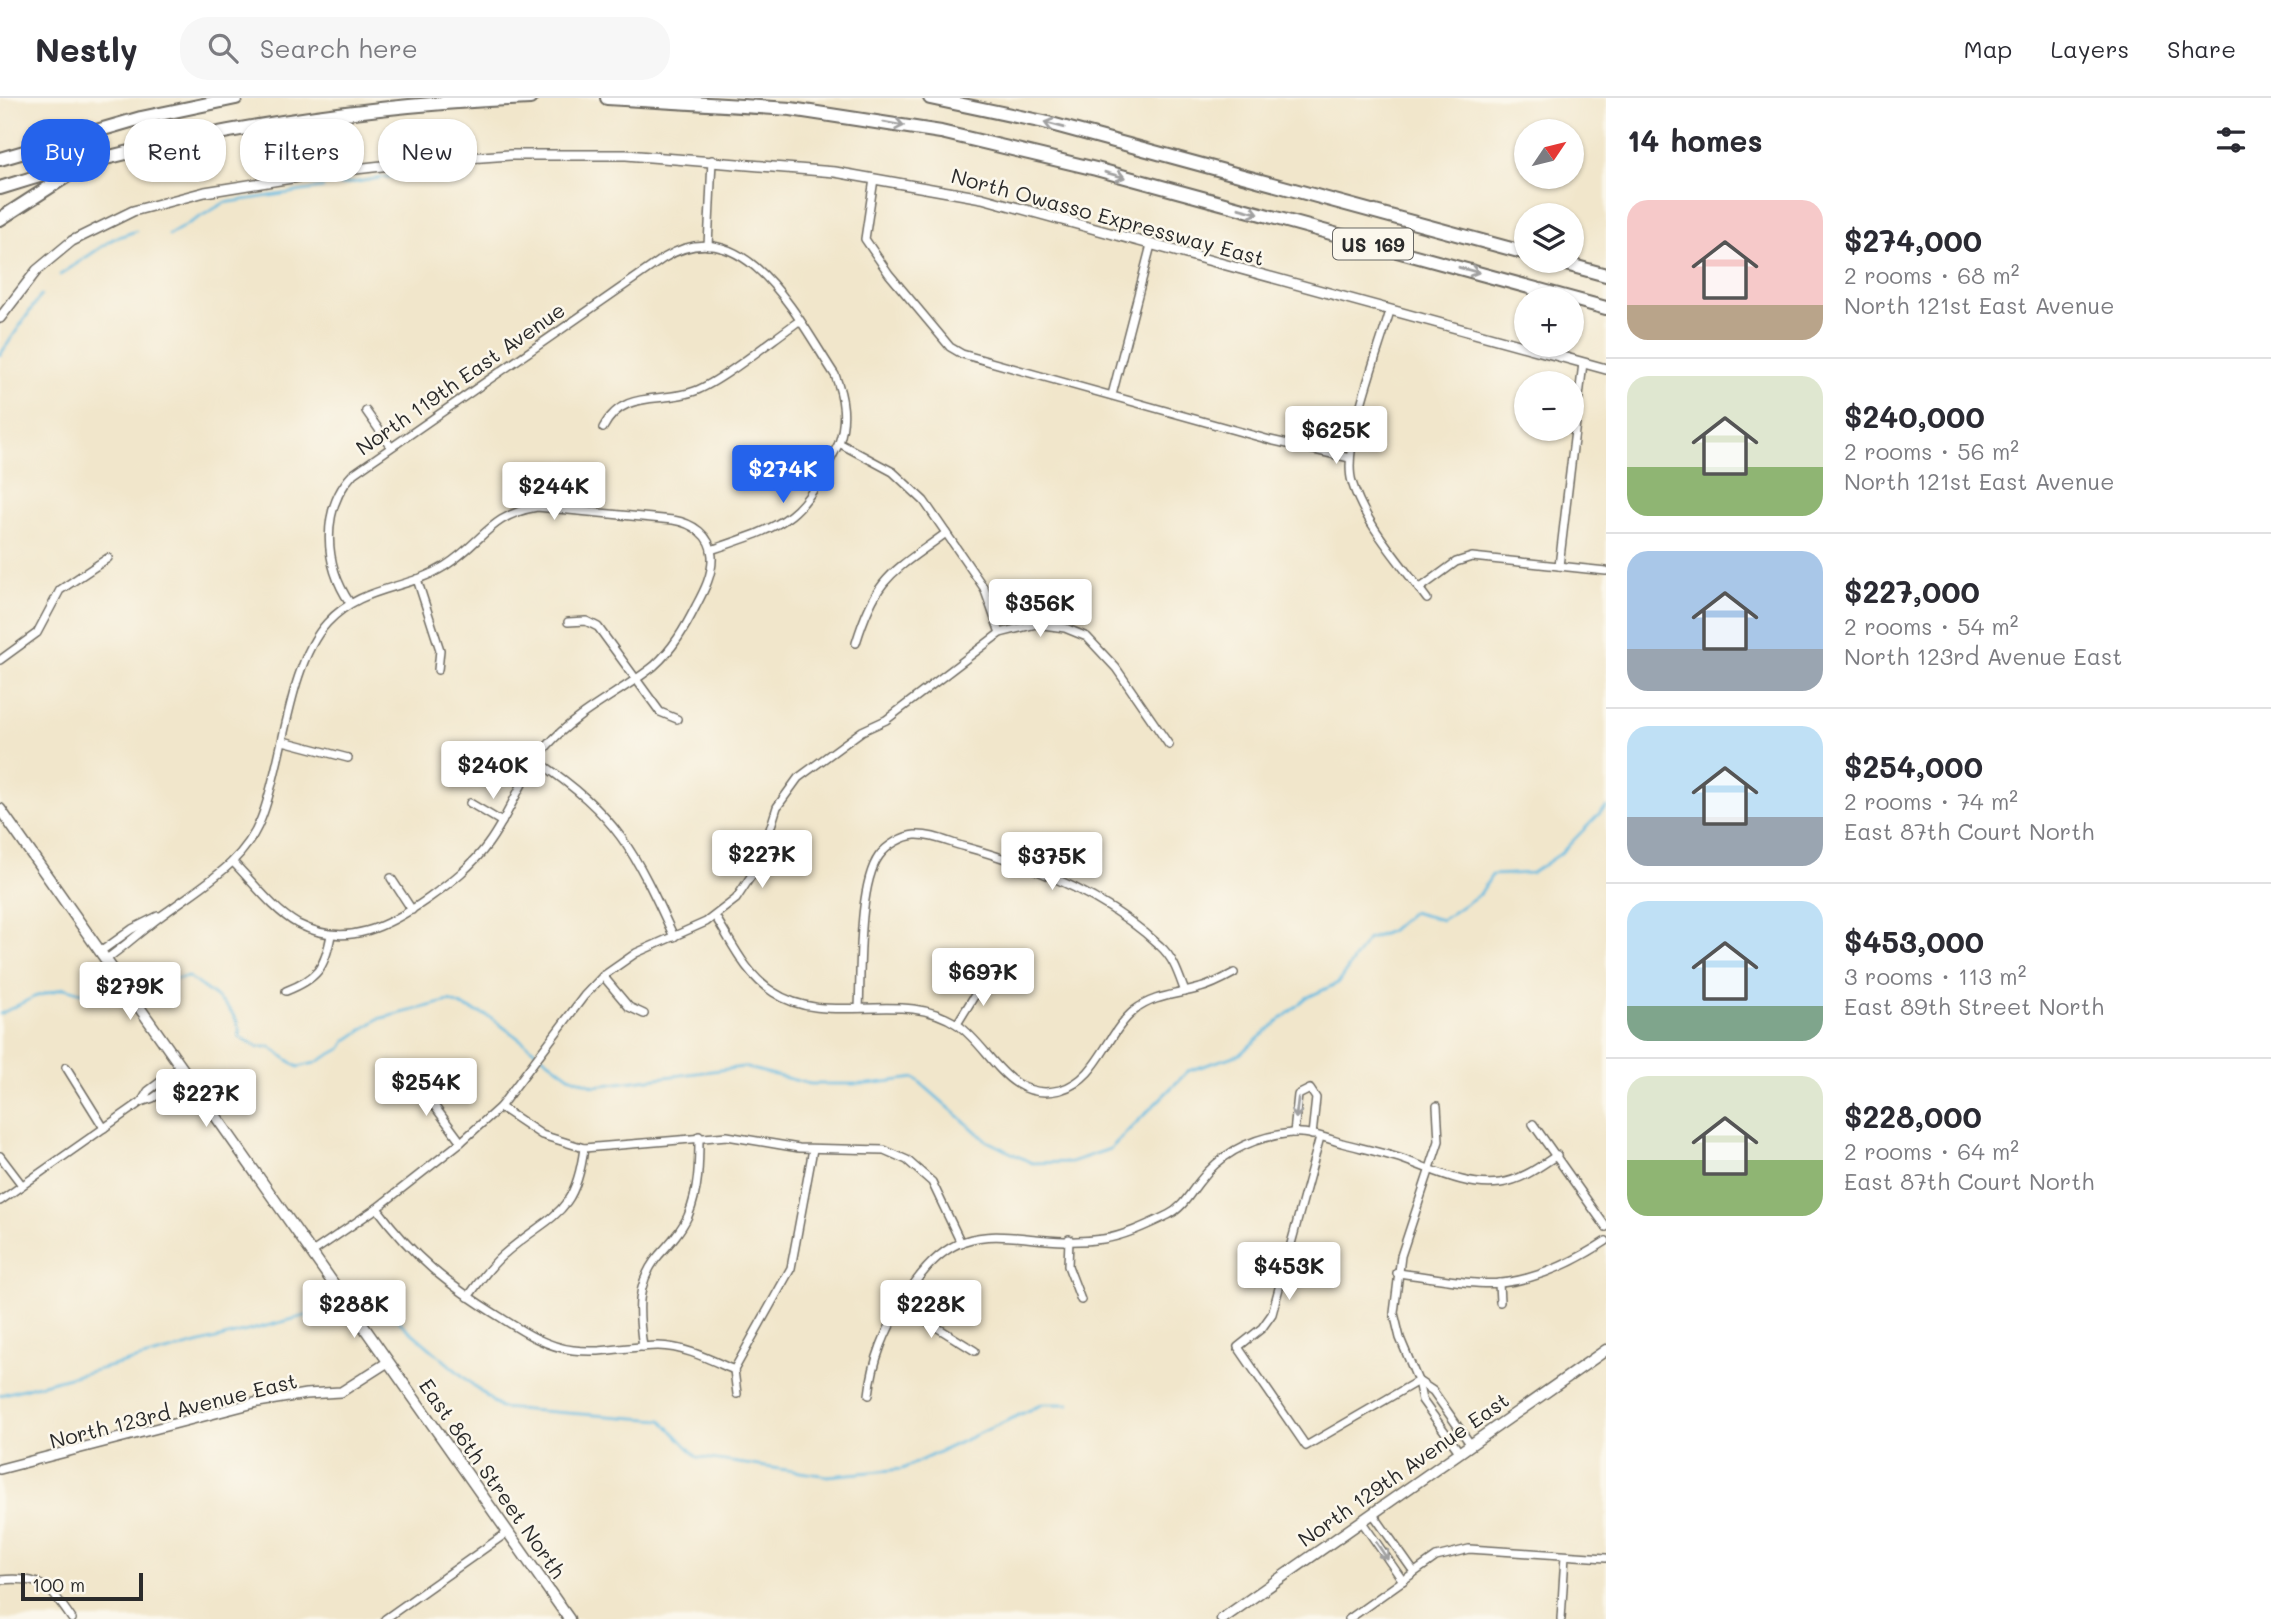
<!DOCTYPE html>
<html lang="en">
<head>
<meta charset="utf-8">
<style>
  body { margin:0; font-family:Mali,sans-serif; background:#f7f7f7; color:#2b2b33; height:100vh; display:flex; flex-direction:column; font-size:26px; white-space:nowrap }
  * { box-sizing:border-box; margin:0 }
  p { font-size:23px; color:#7c7c81 }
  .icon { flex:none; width:38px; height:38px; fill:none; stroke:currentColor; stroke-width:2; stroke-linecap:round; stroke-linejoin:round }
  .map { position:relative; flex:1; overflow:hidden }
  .side { display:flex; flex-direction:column; background:#fff; width:665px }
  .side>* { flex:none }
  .banner { position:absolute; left:21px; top:21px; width:665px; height:63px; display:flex; gap:14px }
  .needle { width:46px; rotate:55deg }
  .controls { position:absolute; left:1514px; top:21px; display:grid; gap:14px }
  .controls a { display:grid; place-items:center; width:70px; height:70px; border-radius:50%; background:#fff; box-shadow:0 2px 5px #0004; font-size:35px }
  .scale { position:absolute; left:21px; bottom:18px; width:122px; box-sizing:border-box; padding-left:7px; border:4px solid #2b2b2b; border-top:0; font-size:19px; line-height:24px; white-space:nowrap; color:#2b2b2b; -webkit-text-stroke:5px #fbf7ec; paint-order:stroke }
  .price { position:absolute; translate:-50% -60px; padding:0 16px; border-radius:7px; background:#fff; color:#222; font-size:23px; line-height:46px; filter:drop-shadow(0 2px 4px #0008) }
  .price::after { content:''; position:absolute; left:50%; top:42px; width:21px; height:16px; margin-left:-10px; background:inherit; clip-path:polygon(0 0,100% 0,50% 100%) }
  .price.on { background:#2563eb; color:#fff }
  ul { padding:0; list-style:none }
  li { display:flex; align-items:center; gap:21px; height:175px; padding:0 21px }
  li+li { border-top:2px solid #e1e1e2 }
  li span { display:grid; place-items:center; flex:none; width:196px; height:140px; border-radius:21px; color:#555 }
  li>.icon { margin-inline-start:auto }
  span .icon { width:84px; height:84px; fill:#fffc; stroke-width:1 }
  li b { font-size:30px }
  h2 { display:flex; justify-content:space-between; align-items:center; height:84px; padding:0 21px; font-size:30px }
  .tag { padding:0 24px; border-radius:28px; background:#fff; box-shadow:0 2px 5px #0004; font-size:24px; line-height:63px }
  .tag.on { background:#2563eb; color:#fff }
  header { display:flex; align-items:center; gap:42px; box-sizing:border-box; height:98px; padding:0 35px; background:#fff; border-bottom:2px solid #e1e1e2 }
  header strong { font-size:33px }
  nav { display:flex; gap:38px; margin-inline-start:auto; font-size:24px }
  .search { width:490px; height:63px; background:#f7f7f7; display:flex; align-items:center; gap:18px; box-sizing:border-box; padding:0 24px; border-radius:28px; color:#7c7c81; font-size:26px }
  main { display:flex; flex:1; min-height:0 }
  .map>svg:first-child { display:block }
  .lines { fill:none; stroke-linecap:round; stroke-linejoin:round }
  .stream { stroke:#64bae1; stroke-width:2.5 }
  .minor-casing { stroke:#706c63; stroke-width:10 }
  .tertiary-casing { stroke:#706c63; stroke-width:12 }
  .secondary-casing { stroke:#706c63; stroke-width:13 }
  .motorway-casing { stroke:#706c63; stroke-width:16 }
  .minor { stroke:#fff; stroke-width:7 }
  .tertiary { stroke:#fff; stroke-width:9 }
  .secondary { stroke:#fff; stroke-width:10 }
  .motorway { stroke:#fff; stroke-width:12 }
  .oneway { stroke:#a0a0a0 }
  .labels { text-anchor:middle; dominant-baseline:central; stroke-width:5; stroke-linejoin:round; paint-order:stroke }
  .shield { fill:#fbf7ec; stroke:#696865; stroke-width:2 }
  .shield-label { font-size:19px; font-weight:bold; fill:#2b2b2b }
  .street-label { font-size:21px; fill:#2b2b2b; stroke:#fbf7ec }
</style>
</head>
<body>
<header>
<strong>Nestly</strong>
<div class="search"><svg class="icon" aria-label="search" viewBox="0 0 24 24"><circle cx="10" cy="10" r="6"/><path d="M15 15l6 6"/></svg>Search here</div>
<nav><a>Map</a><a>Layers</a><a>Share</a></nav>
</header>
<main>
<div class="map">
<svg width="1606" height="1521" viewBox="0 0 1606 1521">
  <rect width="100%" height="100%" fill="#fbf7ec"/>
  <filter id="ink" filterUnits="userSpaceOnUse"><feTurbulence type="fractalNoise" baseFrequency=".0143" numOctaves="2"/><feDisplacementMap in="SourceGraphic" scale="14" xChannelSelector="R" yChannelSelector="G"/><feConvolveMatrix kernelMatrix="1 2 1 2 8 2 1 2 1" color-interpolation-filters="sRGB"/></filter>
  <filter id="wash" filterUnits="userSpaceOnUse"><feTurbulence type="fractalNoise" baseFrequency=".00686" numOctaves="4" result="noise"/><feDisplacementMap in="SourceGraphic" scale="28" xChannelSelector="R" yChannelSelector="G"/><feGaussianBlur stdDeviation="1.57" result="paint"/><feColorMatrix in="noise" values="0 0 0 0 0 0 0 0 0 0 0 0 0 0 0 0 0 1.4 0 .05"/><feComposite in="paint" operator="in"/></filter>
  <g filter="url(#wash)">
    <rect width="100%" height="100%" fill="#f1e6cb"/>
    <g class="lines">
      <g class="stream">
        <polyline points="456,76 472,77"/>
        <polyline points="431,78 445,77"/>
        <polyline points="340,87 386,79 421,78"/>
        <polyline points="169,137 224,105 323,90"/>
        <polyline points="60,177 113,141 136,133"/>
        <polyline points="0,257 41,197"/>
        <path d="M142 888 144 884 189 879C210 897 240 909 240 939L257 949H270L298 969 315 965 342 950 346 943 378 921 449 903 490 919 569 978 595 988 743 969 810 986H869L915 980 987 1043 1032 1065 1071 1064 1110 1051 1188 973 1240 956 1306 900 1338 885 1367 842 1390 833 1412 814 1442 822 1480 796 1492 777 1532 775 1560 756 1606 709"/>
        <polyline points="0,916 34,899 64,890 116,904"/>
        <polyline points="364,1203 383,1210 500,1310 662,1322 697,1359 828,1378 902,1371 1043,1306 1069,1306"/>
        <polyline points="0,1297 309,1217 328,1206"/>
      </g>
    </g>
  </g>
  <g filter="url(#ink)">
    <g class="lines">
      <defs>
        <g id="minor">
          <polyline points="874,81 865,141 889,176 950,249 962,256 1270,342 1350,360"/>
          <polyline points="708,148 712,62"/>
          <path d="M1390 213C1379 253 1341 348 1352 384 1365 427 1401 465 1427 501"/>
          <polyline points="1112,297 1151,147"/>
          <polyline points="366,313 391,349"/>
          <path d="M603 330C624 290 661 306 695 293 722 283 773 241 799 223"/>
          <path d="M711 452C791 425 801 422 839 345"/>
          <polyline points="1559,468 1583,265"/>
          <polyline points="417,481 440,552 438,572"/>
          <polyline points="1419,491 1456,464 1472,459 1606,473"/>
          <path d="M350 505C324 467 320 411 353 376L664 160C745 109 799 223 835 277 844 300 847 321 839 345L893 374 924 403 984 490 1000 535"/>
          <polyline points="568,524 586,523 598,529 660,614 677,621"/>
          <path d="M856 545C877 477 892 475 946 435"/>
          <polyline points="0,562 37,535 60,492 108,460"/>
          <polyline points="283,643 348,660"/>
          <path d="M536 662C618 718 634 752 674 839"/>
          <polyline points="470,705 502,724"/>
          <polyline points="391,780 412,812"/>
          <path d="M715 818C732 845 746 877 773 894 828 931 903 889 958 927 992 951 1008 1005 1060 992 1099 981 1106 935 1135 912 1154 897 1177 897 1200 890 1212 887 1223 881 1234 875"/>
          <polyline points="100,854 132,831 158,818"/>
          <path d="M105 862C127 847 146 828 168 813 204 786 244 765 261 721 284 664 287 569 327 525 362 487 405 493 445 468 483 444 489 417 537 409L673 422C692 425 711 437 712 458 713 476 704 493 696 508 685 530 673 551 654 568 620 595 577 614 548 647 522 676 511 715 488 746 472 768 451 784 429 800 389 828 347 851 298 826 273 812 253 784 233 764"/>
          <polyline points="603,878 629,909 644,916"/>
          <path d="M286 893C317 881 325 870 331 837"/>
          <path d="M859 910C861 873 858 787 879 758 887 747 903 738 915 737 931 736 948 744 962 748 1033 767 1106 797 1160 848 1174 860 1179 878 1185 894"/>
          <polyline points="957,926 986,879"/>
          <polyline points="66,969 104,1030"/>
          <polyline points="425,982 427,998 461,1044"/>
          <polyline points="142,1003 148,993 180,969"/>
          <polyline points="1437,1008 1439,1043 1401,1158 1394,1215 1400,1240 1418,1283 1422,1302 1460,1355"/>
          <polyline points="500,1009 542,1037 584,1050 727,1038 799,1050 884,1052 907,1062 932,1084 961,1145"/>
          <polyline points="1533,1026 1606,1129"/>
          <polyline points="1294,1035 1298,997 1310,991 1316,1000 1312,1037"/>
          <polyline points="1320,1039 1272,1216 1262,1230 1238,1249 1306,1348 1418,1283"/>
          <polyline points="0,1058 22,1087"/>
          <polyline points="0,1103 141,1004 153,1000 186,977"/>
          <path d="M377 1110C413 1159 448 1187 500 1219 522 1233 546 1249 573 1252 602 1256 629 1248 658 1248 684 1248 711 1262 734 1272"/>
          <polyline points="1069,1141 1068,1168 1081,1202"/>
          <polyline points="311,1155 377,1110 461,1044 500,1009 584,898 603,878 636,855 706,824 736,801 759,766 777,709 798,680 862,633 886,622 1000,535 1036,526 1065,530 1087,539 1116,570 1169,647"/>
          <path d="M1397 1175C1426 1178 1473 1188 1501 1185 1539 1181 1574 1164 1606 1143"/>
          <polyline points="1499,1185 1500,1204"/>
          <path d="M468 1199C479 1184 489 1169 503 1157 549 1116 575 1121 584 1050"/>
          <polyline points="901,1207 975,1253"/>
          <path d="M643 1249C638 1215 635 1185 659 1157 670 1145 681 1133 688 1118 699 1092 699 1065 699 1038"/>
          <polyline points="1418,1283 1433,1293 1471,1347"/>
          <polyline points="737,1296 734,1272 791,1170 813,1051"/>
          <path d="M869 1297C873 1261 885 1234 903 1203 963 1100 1015 1154 1103 1141 1125 1138 1149 1126 1168 1117 1183 1110 1190 1095 1200 1083 1223 1053 1254 1039 1291 1035 1308 1033 1326 1040 1342 1045 1361 1050 1380 1054 1399 1060 1430 1070 1466 1090 1500 1085 1522 1082 1539 1069 1557 1057"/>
          <polyline points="1373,1416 1414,1474"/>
          <polyline points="1362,1424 1403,1483"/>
          <path d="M0 1482C42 1478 50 1489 72 1521"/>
          <polyline points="385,1521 508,1434"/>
          <polyline points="1349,1521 1436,1459 1469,1451 1606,1460"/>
          <polyline points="1561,1521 1565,1458"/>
        </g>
        <g id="tertiary">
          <polyline points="0,220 37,172 72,143 133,113 205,94 329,74 426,63 510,57 626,57 835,74 982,100 1606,271"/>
          <polyline points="0,1371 258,1304 306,1296 341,1294 388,1264"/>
        </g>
        <g id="secondary">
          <polyline points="0,711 569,1521"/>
          <polyline points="1222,1521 1606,1252"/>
        </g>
        <g id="motorway">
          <polyline points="607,0 791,11 941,34 1096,71 1606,210"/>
          <polyline points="930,0 1044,24 1526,155"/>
          <polyline points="0,61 141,20 236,0"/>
          <path d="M0 90C171 36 351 7 530 0"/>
          <polyline points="0,121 76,72"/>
          <polyline points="1555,163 1606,177"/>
        </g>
      </defs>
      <use href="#minor" class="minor-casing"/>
      <use href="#tertiary" class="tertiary-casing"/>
      <use href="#secondary" class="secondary-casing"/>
      <use href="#motorway" class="motorway-casing"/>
      <use href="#minor" class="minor"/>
      <use href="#tertiary" class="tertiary"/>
      <use href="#secondary" class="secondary"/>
      <use href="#motorway" class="motorway"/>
    </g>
    <defs><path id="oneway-shaft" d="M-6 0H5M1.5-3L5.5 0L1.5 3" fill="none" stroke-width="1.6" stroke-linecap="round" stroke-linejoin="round" transform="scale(1.75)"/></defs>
    <g class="oneway">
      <use href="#oneway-shaft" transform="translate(894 26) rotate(10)"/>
      <use href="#oneway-shaft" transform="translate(1054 27) rotate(-165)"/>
      <use href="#oneway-shaft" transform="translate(1115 77) rotate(15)"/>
      <use href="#oneway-shaft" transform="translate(1249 113) rotate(15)"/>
      <use href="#oneway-shaft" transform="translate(1469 172) rotate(15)"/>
      <use href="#oneway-shaft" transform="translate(1297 1010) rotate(97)"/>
      <use href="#oneway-shaft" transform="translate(1382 1453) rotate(56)"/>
    </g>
  </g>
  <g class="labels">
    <rect class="shield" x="1333" y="130.5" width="80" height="31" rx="5"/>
    <g class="shield-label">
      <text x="1373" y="146">US 169</text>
    </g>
    <g class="street-label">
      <text transform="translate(1108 118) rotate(15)">North Owasso Expressway East</text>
      <text transform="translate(460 280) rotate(-35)">North 119th East Avenue</text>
      <text transform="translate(173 1312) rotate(-14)">North 123rd Avenue East</text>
      <text transform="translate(1403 1371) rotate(-35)">North 129th Avenue East</text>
      <text transform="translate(493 1380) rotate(55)">East 86th Street North</text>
    </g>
  </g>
</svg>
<div class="controls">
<a><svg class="needle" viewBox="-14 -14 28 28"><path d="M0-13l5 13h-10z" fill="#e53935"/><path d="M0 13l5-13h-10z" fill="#7c7c81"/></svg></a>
<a><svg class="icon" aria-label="layers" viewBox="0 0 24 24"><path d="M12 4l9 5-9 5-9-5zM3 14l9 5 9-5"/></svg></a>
<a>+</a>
<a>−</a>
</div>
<div class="scale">100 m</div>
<b class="price" style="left:1336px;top:368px">$625K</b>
<b class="price on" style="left:783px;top:407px">$274K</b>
<b class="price" style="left:554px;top:424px">$244K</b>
<b class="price" style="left:1040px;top:541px">$356K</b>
<b class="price" style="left:493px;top:703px">$240K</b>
<b class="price" style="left:762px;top:792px">$227K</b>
<b class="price" style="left:1052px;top:794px">$375K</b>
<b class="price" style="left:983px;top:910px">$697K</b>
<b class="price" style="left:130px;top:924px">$279K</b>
<b class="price" style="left:426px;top:1020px">$254K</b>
<b class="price" style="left:206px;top:1031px">$227K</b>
<b class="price" style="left:1289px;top:1204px">$453K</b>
<b class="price" style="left:354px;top:1242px">$288K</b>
<b class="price" style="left:931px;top:1242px">$228K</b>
<div class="banner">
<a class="tag on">Buy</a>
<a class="tag">Rent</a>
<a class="tag">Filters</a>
<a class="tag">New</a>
</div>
</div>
<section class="side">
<h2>14 homes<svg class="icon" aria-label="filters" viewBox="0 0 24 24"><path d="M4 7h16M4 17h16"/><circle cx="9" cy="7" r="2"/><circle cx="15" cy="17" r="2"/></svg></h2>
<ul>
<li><span style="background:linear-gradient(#f6c9c9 75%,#b9a48a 0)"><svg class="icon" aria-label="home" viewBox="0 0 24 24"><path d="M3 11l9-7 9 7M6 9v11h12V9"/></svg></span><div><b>$274,000</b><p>2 rooms · 68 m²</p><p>North 121st East Avenue</p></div></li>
<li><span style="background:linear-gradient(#dfe7d0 65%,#8fb573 0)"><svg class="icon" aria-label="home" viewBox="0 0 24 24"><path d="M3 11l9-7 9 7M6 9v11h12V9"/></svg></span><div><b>$240,000</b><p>2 rooms · 56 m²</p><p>North 121st East Avenue</p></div></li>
<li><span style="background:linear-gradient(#a9c7e8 70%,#9aa5b1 0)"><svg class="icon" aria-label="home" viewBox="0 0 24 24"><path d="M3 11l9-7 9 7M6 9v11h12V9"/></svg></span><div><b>$227,000</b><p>2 rooms · 54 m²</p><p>North 123rd Avenue East</p></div></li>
<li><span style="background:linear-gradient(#bfe0f5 65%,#9aa5b1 0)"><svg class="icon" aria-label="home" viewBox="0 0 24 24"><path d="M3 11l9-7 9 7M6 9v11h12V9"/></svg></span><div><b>$254,000</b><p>2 rooms · 74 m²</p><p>East 87th Court North</p></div></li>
<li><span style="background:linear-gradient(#bfe0f5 75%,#7fa58c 0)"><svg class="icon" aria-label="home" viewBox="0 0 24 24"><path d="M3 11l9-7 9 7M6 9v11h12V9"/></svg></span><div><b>$453,000</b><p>3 rooms · 113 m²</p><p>East 89th Street North</p></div></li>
<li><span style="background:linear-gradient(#dfe7d0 60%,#8fb573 0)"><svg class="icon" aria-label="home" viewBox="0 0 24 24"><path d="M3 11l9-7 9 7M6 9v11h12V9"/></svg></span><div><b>$228,000</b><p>2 rooms · 64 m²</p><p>East 87th Court North</p></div></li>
</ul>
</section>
</main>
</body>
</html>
